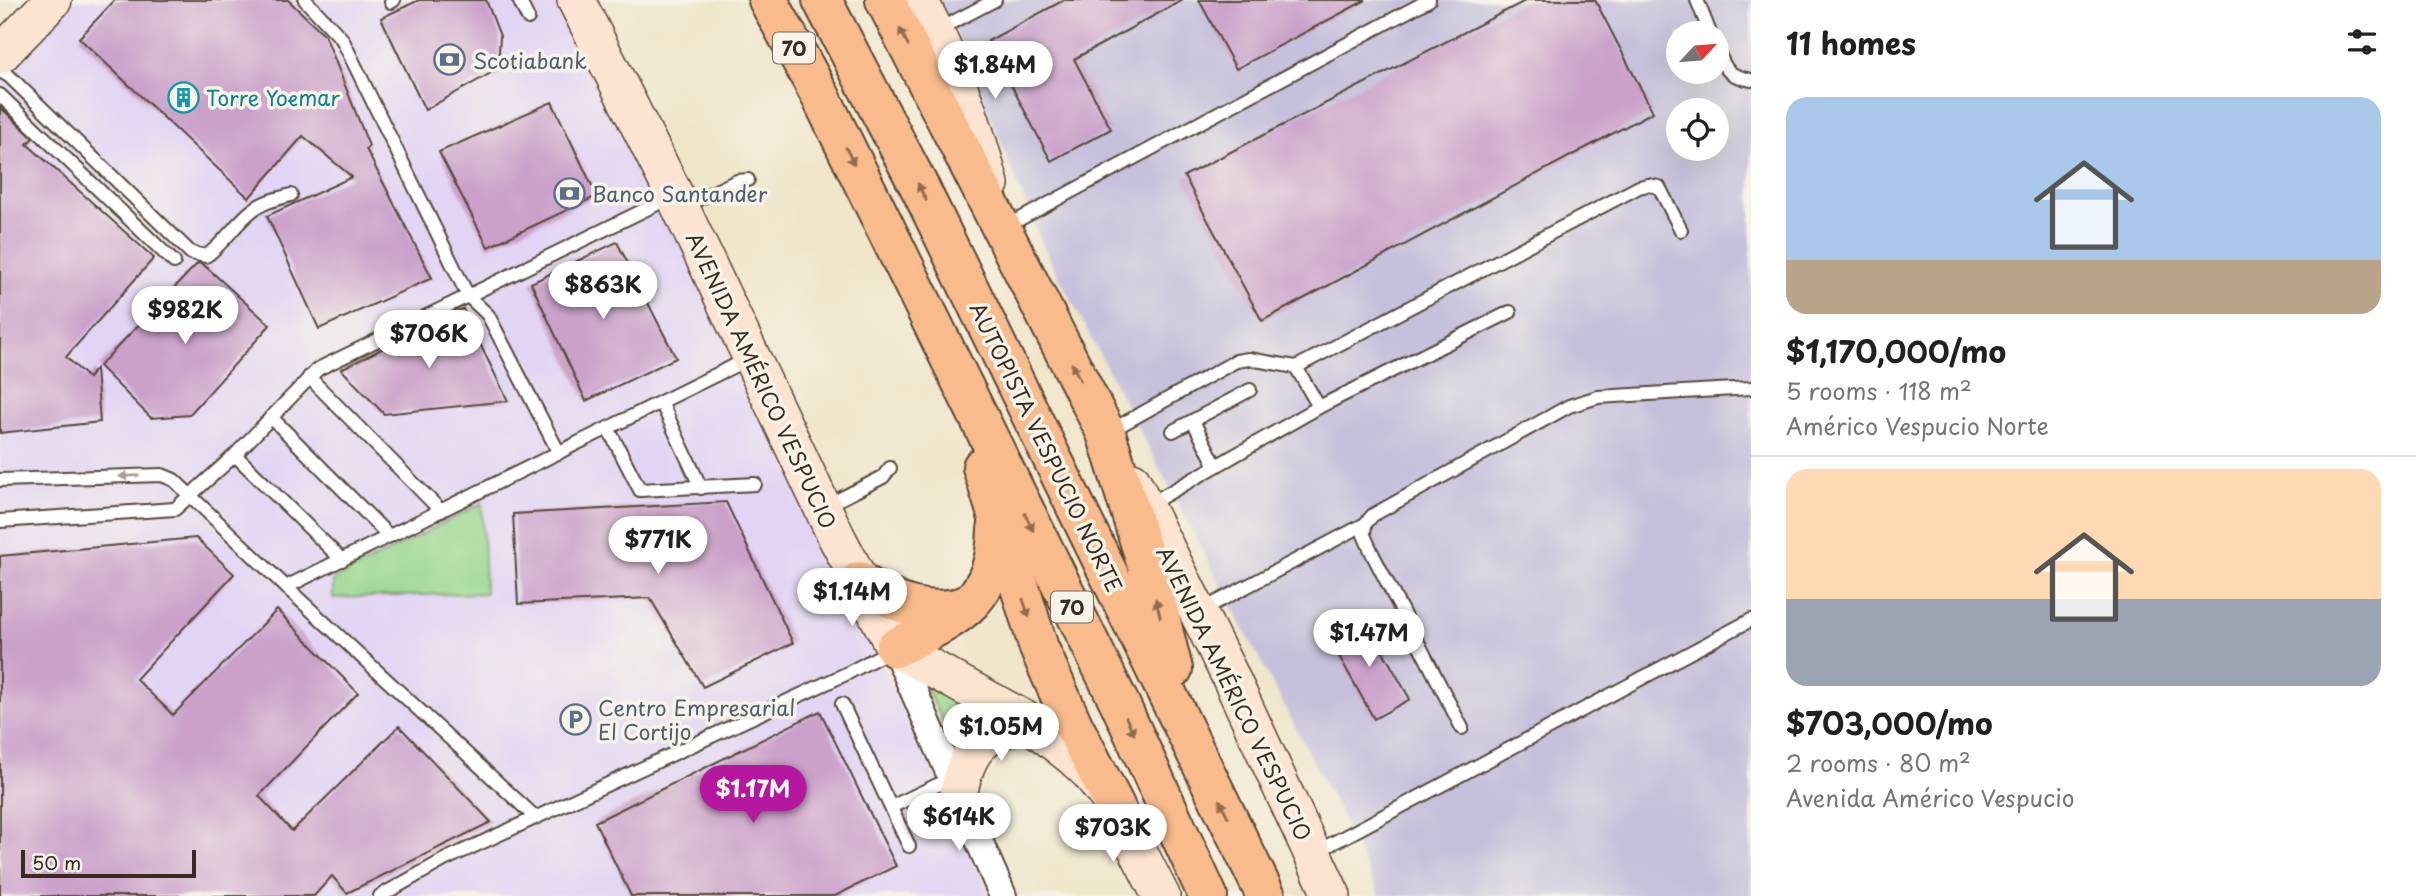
<!DOCTYPE html>
<html lang="en">
<head>
<meta charset="utf-8">
<style>
  body { margin:0; font-family:"Playpen Sans",sans-serif; background:#f6f6f6; color:#202124; height:100vh; display:flex; flex-direction:column; font-size:26px; white-space:nowrap }
  * { box-sizing:border-box; margin:0 }
  p { font-size:23px; color:#757577 }
  .icon { flex:none; width:38px; height:38px; fill:none; stroke:currentColor; stroke-width:2; stroke-linecap:round; stroke-linejoin:round }
  .map { position:relative; flex:1; overflow:hidden }
  .sheet { display:flex; flex-direction:column; background:#fff; width:665px }
  .sheet>* { flex:none }
  .needle { width:46px; rotate:64deg }
  .buttons { position:absolute; left:1666px; top:21px; display:grid; gap:14px }
  .buttons a { display:grid; place-items:center; width:63px; height:63px; border-radius:50%; background:#fff; box-shadow:0 7px 28px #0002; font-size:35px }
  .scale { position:absolute; left:21px; bottom:18px; width:175px; box-sizing:border-box; padding-left:7px; border:4px solid #3b2a1e; border-top:0; font-size:19px; line-height:24px; white-space:nowrap; color:#3b2a1e; -webkit-text-stroke:5px #f7f3e8; paint-order:stroke }
  .price { position:absolute; translate:-50% -60px; padding:0 16px; border-radius:24px; background:#fff; color:#222; font-size:23px; line-height:46px; filter:drop-shadow(0 2px 4px #0008) }
  .price::after { content:''; position:absolute; left:50%; top:42px; width:21px; height:16px; margin-left:-10px; background:inherit; clip-path:polygon(0 0,100% 0,50% 100%) }
  .price.selected { background:#b5179e; color:#fff }
  ul { padding:0; list-style:none }
  li { display:grid; align-content:center; gap:14px; height:371px; padding:0 35px }
  li+li { border-top:2px solid #e0e0e0 }
  li span { display:grid; place-items:center; height:217px; border-radius:21px; color:#555 }
  li>.icon { margin-inline-start:auto }
  span .icon { width:126px; height:126px; fill:#fffc; stroke-width:1 }
  li b { font-size:30px }
  h2 { display:flex; justify-content:space-between; align-items:center; height:84px; padding:0 35px; font-size:30px }
  main { display:flex; flex:1; min-height:0 }
  .map>svg:first-child { display:block }
  .built { fill:#e1d4f4 }
  .industrial { fill:#c5c0db; fill-rule:evenodd }
  .green { fill:#97d78d; stroke:#698056; stroke-width:2 }
  .building { fill:#cba1ca }
  .lines { fill:none; stroke-linecap:round; stroke-linejoin:round }
  .service-casing { stroke:#564638; stroke-width:16 }
  .minor-casing { stroke:#564638; stroke-width:30 }
  .secondary-casing { stroke:#564638; stroke-width:40 }
  .primary-casing { stroke:#564638; stroke-width:42 }
  .motorway-casing { stroke:#564638; stroke-width:42 }
  .service { stroke:#fff; stroke-width:12 }
  .minor { stroke:#fff; stroke-width:26 }
  .secondary { stroke:#fde4d1; stroke-width:37 }
  .primary { stroke:#fabb8c; stroke-width:38 }
  .motorway { stroke:#fabb8c; stroke-width:38 }
  .oneway { fill:#916b50 }
  .oneway2 { fill:#a79f9a }
  .labels { text-anchor:middle; dominant-baseline:central; stroke-width:7; stroke-linejoin:round; paint-order:stroke }
  .shield { fill:#f7f3e8; stroke:#73665b; stroke-width:2 }
  .shield-label { font-size:19px; font-weight:bold; fill:#3b2a1e }
  .service-label { font-size:21px; fill:#4e5e75; stroke:#f7f3e8; text-anchor:start }
  .culture-label { font-size:21px; fill:#0d838f; stroke:#f7f3e8; text-anchor:start }
  .street-label { font-size:21px; fill:#3b2a1e; stroke:#f7f3e8 }
</style>
</head>
<body>
<main>
<div class="map">
<svg width="1751" height="896" viewBox="0 0 1751 896">
  <rect width="100%" height="100%" fill="#f7f3e8"/>
  <filter id="ink" filterUnits="userSpaceOnUse"><feTurbulence type="fractalNoise" baseFrequency=".0143" numOctaves="2"/><feDisplacementMap in="SourceGraphic" scale="14" xChannelSelector="R" yChannelSelector="G"/><feConvolveMatrix kernelMatrix="1 2 1 2 8 2 1 2 1" color-interpolation-filters="sRGB"/></filter>
  <filter id="wash" filterUnits="userSpaceOnUse"><feTurbulence type="fractalNoise" baseFrequency=".00686" numOctaves="4" result="noise"/><feDisplacementMap in="SourceGraphic" scale="28" xChannelSelector="R" yChannelSelector="G"/><feGaussianBlur stdDeviation="1.57" result="paint"/><feColorMatrix in="noise" values="0 0 0 0 0 0 0 0 0 0 0 0 0 0 0 0 0 1.4 0 .05"/><feComposite in="paint" operator="in"/></filter>
  <g filter="url(#wash)">
    <rect width="100%" height="100%" fill="#efe5c9"/>
    <polygon class="built" points="73,0 566,0 742,365 990,896 0,896 0,76"/>
    <path class="industrial" d="M939 0H1751V896H1380L1337 807 1044 248 959 40ZM1678 33H1717V72H1678ZM1678 110H1717V149H1678Z"/>
    <g class="green">
      <polygon points="482,503 485,593 333,598 333,580"/>
      <polygon points="920,676 994,719 960,756"/>
    </g>
    <g id="blocks">
      <g class="building">
        <polygon points="115,0 288,0 325,35 369,146 366,149 432,278 319,329 267,216 352,177 303,136 249,198 79,38"/>
        <polygon points="419,0 486,0 500,36 498,69 425,110 381,18"/>
        <polygon points="1064,0 1183,0 1074,59 1111,129 1051,161 988,41"/>
        <polygon points="1199,0 1366,0 1236,69"/>
        <polygon points="1527,0 1595,0 1653,112 1262,321 1184,176"/>
        <polygon points="552,102 597,196 488,247 439,152"/>
        <polygon points="0,107 33,138 27,144 154,258 66,357 88,378 96,369 100,422 0,433"/>
        <polygon points="617,242 676,358 586,401 531,283"/>
        <polygon points="198,263 204,265 270,325 189,415 151,418 99,366"/>
        <polygon points="463,309 508,401 384,414 341,369"/>
        <polygon points="726,502 793,643 703,687 650,598 518,604 513,514"/>
        <polygon points="196,538 234,574 136,679 173,715 277,610 358,693 259,796 292,831 399,726 491,822 347,893 332,876 314,896 0,896 0,556"/>
        <polygon points="1364,618 1410,699 1374,719 1329,638"/>
        <polygon points="820,711 896,866 835,896 631,896 595,822"/>
      </g>
    </g>
  </g>
  <g filter="url(#ink)">
    <use href="#blocks" fill-opacity="0" stroke="#564638" stroke-width="2"/>
    <g class="lines">
      <defs>
        <g id="service">
          <polyline points="305,0 342,39 468,296 488,315 559,453"/>
          <polyline points="519,0 528,18"/>
          <polyline points="1697,0 1710,33"/>
          <polyline points="391,2 394,0"/>
          <polyline points="936,31 995,0"/>
          <path d="M1717 49C1726 71 1727 75 1751 80"/>
          <path d="M0 71 9 76 191 253 206 256C225 243 236 222 254 209 265 201 279 198 291 195"/>
          <polyline points="0,95 174,262"/>
          <polyline points="684,206 737,181 748,180"/>
          <polyline points="1007,226 1429,0"/>
          <polyline points="1296,367 1319,407"/>
          <polyline points="309,377 441,511"/>
          <polyline points="661,402 701,488"/>
          <polyline points="271,417 389,536"/>
          <polyline points="1193,421 1216,466"/>
          <polyline points="608,428 640,490 755,484"/>
          <polyline points="1110,431 1236,361 1249,359 1296,367 1639,187 1648,185 1659,187 1681,230"/>
          <polyline points="1173,431 1250,390"/>
          <polyline points="235,455 342,560"/>
          <polyline points="0,480 162,475 174,480 286,587 535,817"/>
          <polyline points="1148,505 1319,407 1510,312"/>
          <polyline points="824,507 883,477 890,468"/>
          <polyline points="0,521 175,509 235,455 318,369 671,197"/>
          <polyline points="286,587 748,359"/>
          <polyline points="1202,610 1365,524"/>
          <polyline points="842,704 909,846"/>
          <polyline points="1462,728 1373,555 1364,535 1365,524 1373,515 1569,406 1598,397 1751,388"/>
          <polyline points="891,807 952,778"/>
          <polyline points="1316,852 1751,620"/>
          <polyline points="380,896 444,860 848,673 891,650"/>
        </g>
        <polyline id="minor" points="895,648 1003,896"/>
        <g id="secondary">
          <polyline points="576,0 675,196 836,536 895,648 1029,722 1073,757 1090,773 1115,806 1161,896"/>
          <path d="M919 0C950 59 973 119 990 184"/>
          <polyline points="0,55 53,0"/>
          <polyline points="1132,481 1229,674 1332,896"/>
          <path d="M959 792C967 747 984 731 1029 722"/>
        </g>
        <polyline id="primary" points="885,0 1106,433"/>
        <g id="motorway">
          <polyline points="768,0 820,95 1120,704 1208,896"/>
          <polyline points="822,0 921,190 1266,896"/>
          <polyline points="1105,430 1148,569 1173,669"/>
          <polyline points="982,467 1039,648 1073,725 1115,806"/>
          <path d="M859 581C894 603 926 618 967 605"/>
          <path d="M895 648C955 618 995 604 997 529"/>
        </g>
      </defs>
      <use href="#service" class="service-casing"/>
      <use href="#minor" class="minor-casing"/>
      <use href="#secondary" class="secondary-casing"/>
      <use href="#primary" class="primary-casing"/>
      <use href="#motorway" class="motorway-casing"/>
      <use href="#service" class="service"/>
      <use href="#minor" class="minor"/>
      <use href="#secondary" class="secondary"/>
      <use href="#primary" class="primary"/>
      <use href="#motorway" class="motorway"/>
    </g>
    <defs><path id="oneway-solid" d="M-6-.8H1V-3.2L6.5 0L1 3.2V.8H-6Z" transform="scale(1.75)"/></defs>
    <g class="oneway">
      <use href="#oneway-solid" transform="translate(904 37) rotate(-117)"/>
      <use href="#oneway-solid" transform="translate(850 156) rotate(64)"/>
      <use href="#oneway-solid" transform="translate(922 192) rotate(-116)"/>
      <use href="#oneway-solid" transform="translate(1076 372) rotate(-117)"/>
      <use href="#oneway-solid" transform="translate(1029 522) rotate(64)"/>
      <use href="#oneway-solid" transform="translate(1026 608) rotate(71)"/>
      <use href="#oneway-solid" transform="translate(1158 608) rotate(-104)"/>
      <use href="#oneway-solid" transform="translate(1130 726) rotate(65)"/>
      <use href="#oneway-solid" transform="translate(1224 809) rotate(-116)"/>
    </g>
    <use class="oneway2" href="#oneway-solid" transform="translate(129 476) rotate(178)"/>
  </g>
  <defs>
    <symbol id="bank-ring" viewBox="-11 -11 22 22"><circle r="9.5" fill="#f7f3e8" stroke="#5c6f8a" stroke-width="1.5"/><path d="M-6-4H6V4H-6ZM0-2.3a2.3 2.3 0 1 0 0 4.6a2.3 2.3 0 1 0 0-4.6Z" fill="#5c6f8a"/></symbol>
    <symbol id="building-ring" viewBox="-11 -11 22 22"><circle r="9.5" fill="#f7f3e8" stroke="#0f9aa8" stroke-width="1.5"/><path d="M-4-6H4V6H1V3H-1V6H-4ZM-2.5-4.3h1.7v1.8h-1.7ZM.8-4.3h1.7v1.8H.8ZM-2.5-1h1.7V.8h-1.7ZM.8-1h1.7V.8H.8Z" fill="#0f9aa8"/></symbol>
    <symbol id="parking-ring" viewBox="-11 -11 22 22"><circle r="9.5" fill="#f7f3e8" stroke="#5c6f8a" stroke-width="1.5"/><path d="M-3.5-5.5H1a3.5 3.5 0 0 1 0 7H-1V5.5H-3.5ZM-1-3.4V-.6H.8a1.4 1.4 0 0 0 0-2.8Z" fill="#5c6f8a"/></symbol>
  </defs>
  <g fill-rule="evenodd">
    <use href="#bank-ring" x="432" y="42" width="35" height="35"/>
    <use href="#building-ring" x="166" y="80" width="35" height="35"/>
    <use href="#bank-ring" x="552" y="176" width="35" height="35"/>
    <use href="#parking-ring" x="558" y="702" width="35" height="35"/>
  </g>
  <g class="labels">
    <g class="shield">
      <rect x="773" y="32.5" width="42" height="31" rx="5"/>
      <rect x="1051" y="591.5" width="42" height="31" rx="5"/>
    </g>
    <g class="shield-label">
      <text x="794" y="48">70</text>
      <text x="1072" y="607">70</text>
    </g>
    <g class="service-label">
      <text x="473" y="60">Scotiabank</text>
      <text x="592" y="193">Banco Santander</text>
      <text x="598" y="707">Centro Empresarial<tspan x="598" dy="24">El Cortijo</tspan></text>
    </g>
    <g class="culture-label">
      <text x="206" y="97">Torre Yoemar</text>
    </g>
    <g class="street-label">
      <text transform="translate(762 380) rotate(65)">AVENIDA AMÉRICO VESPUCIO</text>
      <text transform="translate(1047 447) rotate(64)">AUTOPISTA VESPUCIO NORTE</text>
      <text transform="translate(1235 693) rotate(64)">AVENIDA AMÉRICO VESPUCIO</text>
    </g>
  </g>
</svg>
<div class="buttons">
<a><svg class="needle" viewBox="-14 -14 28 28"><path d="M0-13l5 13h-10z" fill="#e53935"/><path d="M0 13l5-13h-10z" fill="#757577"/></svg></a>
<a><svg class="icon" aria-label="locate" viewBox="0 0 24 24"><circle cx="12" cy="12" r="6"/><path d="M12 2v4M12 18v4M2 12h4M18 12h4"/></svg></a>
</div>
<div class="scale">50 m</div>
<b class="price" style="left:995px;top:101px">$1.84M</b>
<b class="price" style="left:603px;top:321px">$863K</b>
<b class="price" style="left:185px;top:346px">$982K</b>
<b class="price" style="left:429px;top:370px">$706K</b>
<b class="price" style="left:658px;top:576px">$771K</b>
<b class="price" style="left:852px;top:628px">$1.14M</b>
<b class="price" style="left:1369px;top:669px">$1.47M</b>
<b class="price" style="left:1001px;top:763px">$1.05M</b>
<b class="price selected" style="left:753px;top:825px">$1.17M</b>
<b class="price" style="left:959px;top:853px">$614K</b>
<b class="price" style="left:1113px;top:864px">$703K</b>
</div>
<section class="sheet">
<h2>11 homes<svg class="icon" aria-label="filters" viewBox="0 0 24 24"><path d="M4 7h16M4 17h16"/><circle cx="9" cy="7" r="2"/><circle cx="15" cy="17" r="2"/></svg></h2>
<ul>
<li><span style="background:linear-gradient(#a9c7e8 75%,#b9a48a 0)"><svg class="icon" aria-label="home" viewBox="0 0 24 24"><path d="M3 11l9-7 9 7M6 9v11h12V9"/></svg></span><div><b>$1,170,000/mo</b><p>5 rooms · 118 m²</p><p>Américo Vespucio Norte</p></div></li>
<li><span style="background:linear-gradient(#ffd9b3 60%,#9aa5b1 0)"><svg class="icon" aria-label="home" viewBox="0 0 24 24"><path d="M3 11l9-7 9 7M6 9v11h12V9"/></svg></span><div><b>$703,000/mo</b><p>2 rooms · 80 m²</p><p>Avenida Américo Vespucio</p></div></li>
</ul>
</section>
</main>
</body>
</html>
